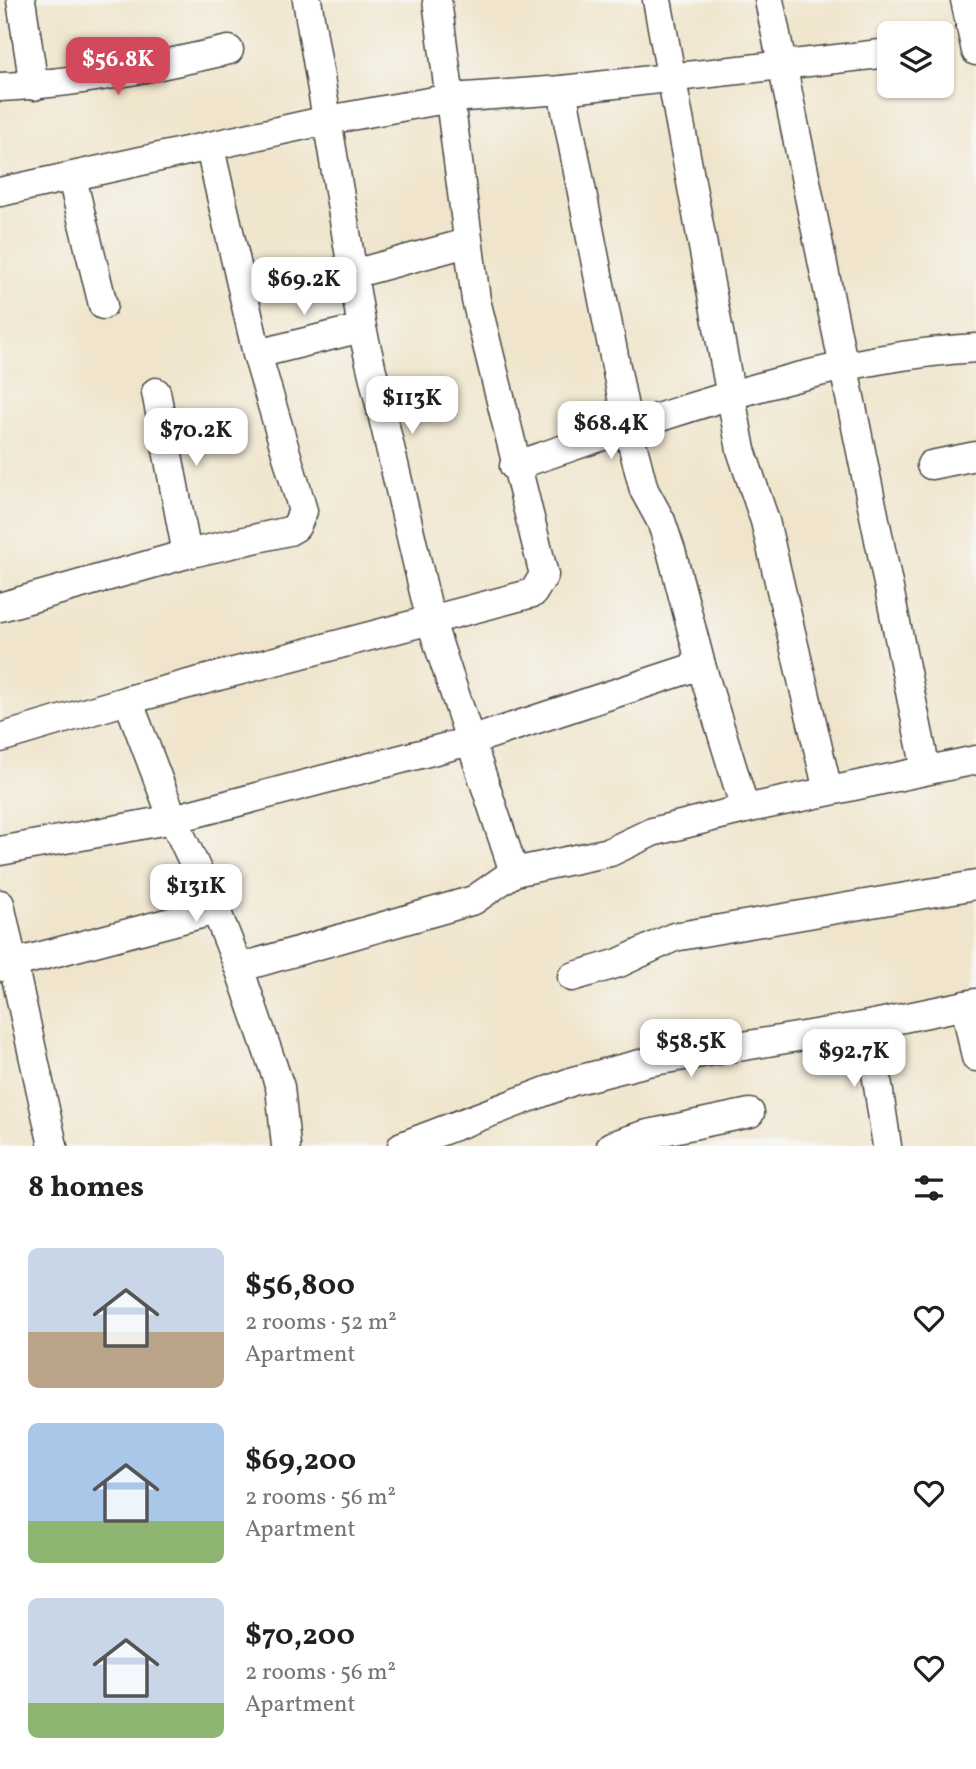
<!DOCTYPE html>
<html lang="en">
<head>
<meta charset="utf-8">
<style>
  body { margin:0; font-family:Vollkorn,serif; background:#f6f6f6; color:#202124; height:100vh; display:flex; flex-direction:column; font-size:26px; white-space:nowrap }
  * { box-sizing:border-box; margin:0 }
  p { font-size:23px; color:#757577 }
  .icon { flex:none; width:38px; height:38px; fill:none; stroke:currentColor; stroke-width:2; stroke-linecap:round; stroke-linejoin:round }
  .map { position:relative; height:1146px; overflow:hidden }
  .side { display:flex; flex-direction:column; background:#fff; flex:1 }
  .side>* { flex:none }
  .fabs { position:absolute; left:877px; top:21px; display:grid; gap:14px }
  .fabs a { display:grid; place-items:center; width:77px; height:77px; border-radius:10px; background:#fff; box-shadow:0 2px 5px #0004; font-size:35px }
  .price { position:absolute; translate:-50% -60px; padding:0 16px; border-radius:14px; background:#fff; color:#222; font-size:23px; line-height:46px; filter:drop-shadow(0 2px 4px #0008) }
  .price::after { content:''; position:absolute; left:50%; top:42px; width:21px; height:16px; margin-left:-10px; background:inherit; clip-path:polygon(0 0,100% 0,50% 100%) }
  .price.selected { background:#d1495b; color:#fff }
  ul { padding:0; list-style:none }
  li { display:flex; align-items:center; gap:21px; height:175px; padding:0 28px }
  li span { display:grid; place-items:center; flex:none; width:196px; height:140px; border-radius:10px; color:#555 }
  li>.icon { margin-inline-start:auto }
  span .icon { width:84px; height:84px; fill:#fffc; stroke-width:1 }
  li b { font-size:30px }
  h2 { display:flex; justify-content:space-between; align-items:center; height:84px; padding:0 28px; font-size:30px }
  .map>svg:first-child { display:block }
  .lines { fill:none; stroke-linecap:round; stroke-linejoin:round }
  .minor-casing { stroke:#494743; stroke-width:31 }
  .minor { stroke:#fff; stroke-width:28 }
</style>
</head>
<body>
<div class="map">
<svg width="976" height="1146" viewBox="0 0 976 1146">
  <rect width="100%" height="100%" fill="#f6f6f2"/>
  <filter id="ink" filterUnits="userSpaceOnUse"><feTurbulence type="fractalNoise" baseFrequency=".0143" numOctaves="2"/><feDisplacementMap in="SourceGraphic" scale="14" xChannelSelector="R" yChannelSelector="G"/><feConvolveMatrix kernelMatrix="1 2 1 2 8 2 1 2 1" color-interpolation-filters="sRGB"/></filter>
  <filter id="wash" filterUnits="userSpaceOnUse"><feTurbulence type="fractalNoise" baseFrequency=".00686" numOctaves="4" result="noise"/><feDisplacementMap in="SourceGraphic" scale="28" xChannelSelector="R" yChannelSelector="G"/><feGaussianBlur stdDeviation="1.57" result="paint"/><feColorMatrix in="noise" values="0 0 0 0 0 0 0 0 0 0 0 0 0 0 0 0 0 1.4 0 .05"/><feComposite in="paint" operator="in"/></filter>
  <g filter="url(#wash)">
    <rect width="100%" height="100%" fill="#f0e5cc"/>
  </g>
  <g filter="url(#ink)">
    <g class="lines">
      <defs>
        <g id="minor">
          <polyline points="21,0 34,86"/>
          <polyline points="307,0 362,328 431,622 514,872"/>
          <polyline points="657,0 741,450 765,521 828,791"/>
          <polyline points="769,0 926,770"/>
          <polyline points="965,0 976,51"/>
          <path d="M0 87C77 84 153 67 229 50"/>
          <polyline points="562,90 628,428 644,490 661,521 672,554 701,665 745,809"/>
          <polyline points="72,178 103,305"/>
          <polyline points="0,192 328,120 451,98 562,90 889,53"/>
          <polyline points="353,274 467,243"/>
          <polyline points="257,354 362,328"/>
          <polyline points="156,392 187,554"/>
          <polyline points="931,465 976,456"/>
          <path d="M514 466C664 416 817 358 976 348"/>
          <polyline points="0,607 187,554 289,531 296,527 303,511 257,354 210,148"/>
          <polyline points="128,700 173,819 216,910 239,968 280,1087 286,1146"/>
          <polyline points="0,738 128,700 533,593 544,575 476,300 437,0"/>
          <polyline points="0,851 173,819 470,741 701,665"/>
          <polyline points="0,904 53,1146"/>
          <polyline points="0,967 216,910"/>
          <polyline points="239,968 474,900 514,872 610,852 652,832 745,809 976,760"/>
          <polyline points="572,977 619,963 674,937 976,885"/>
          <polyline points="965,1005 976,1057"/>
          <polyline points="869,1025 887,1146"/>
          <polyline points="402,1146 573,1081 648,1062 869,1025 976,1003"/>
          <polyline points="611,1146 644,1135 750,1113"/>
        </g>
      </defs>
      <use href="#minor" class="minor-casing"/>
      <use href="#minor" class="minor"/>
    </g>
  </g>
</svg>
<div class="fabs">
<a><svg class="icon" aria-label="layers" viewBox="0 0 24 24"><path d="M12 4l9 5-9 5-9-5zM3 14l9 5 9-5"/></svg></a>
</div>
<b class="price selected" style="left:118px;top:97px">$56.8K</b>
<b class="price" style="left:304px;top:317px">$69.2K</b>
<b class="price" style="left:412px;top:436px">$113K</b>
<b class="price" style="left:611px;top:461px">$68.4K</b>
<b class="price" style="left:196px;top:468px">$70.2K</b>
<b class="price" style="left:196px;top:924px">$131K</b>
<b class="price" style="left:691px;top:1079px">$58.5K</b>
<b class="price" style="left:854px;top:1089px">$92.7K</b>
</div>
<section class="side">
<h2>8 homes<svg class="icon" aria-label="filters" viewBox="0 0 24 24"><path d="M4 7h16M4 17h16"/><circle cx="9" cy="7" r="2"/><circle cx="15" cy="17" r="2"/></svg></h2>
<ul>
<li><span style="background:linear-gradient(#c9d6e8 60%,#b9a48a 0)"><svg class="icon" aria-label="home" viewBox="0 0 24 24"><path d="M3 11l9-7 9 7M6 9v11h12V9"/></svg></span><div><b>$56,800</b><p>2 rooms · 52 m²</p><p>Apartment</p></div><svg class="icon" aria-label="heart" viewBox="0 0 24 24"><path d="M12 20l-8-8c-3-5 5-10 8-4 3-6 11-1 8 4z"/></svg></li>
<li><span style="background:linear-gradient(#a9c7e8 70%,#8fb573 0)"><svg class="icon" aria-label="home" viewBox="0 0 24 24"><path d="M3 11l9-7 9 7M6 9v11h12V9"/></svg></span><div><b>$69,200</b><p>2 rooms · 56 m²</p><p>Apartment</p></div><svg class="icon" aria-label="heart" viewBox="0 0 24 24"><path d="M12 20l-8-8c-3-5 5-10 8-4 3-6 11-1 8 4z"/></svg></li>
<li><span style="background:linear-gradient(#c9d6e8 75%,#8fb573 0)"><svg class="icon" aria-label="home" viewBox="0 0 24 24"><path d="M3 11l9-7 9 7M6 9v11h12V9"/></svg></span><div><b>$70,200</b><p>2 rooms · 56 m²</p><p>Apartment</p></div><svg class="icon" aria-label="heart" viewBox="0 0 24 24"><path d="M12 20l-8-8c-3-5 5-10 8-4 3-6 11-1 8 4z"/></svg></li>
</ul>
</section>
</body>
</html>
